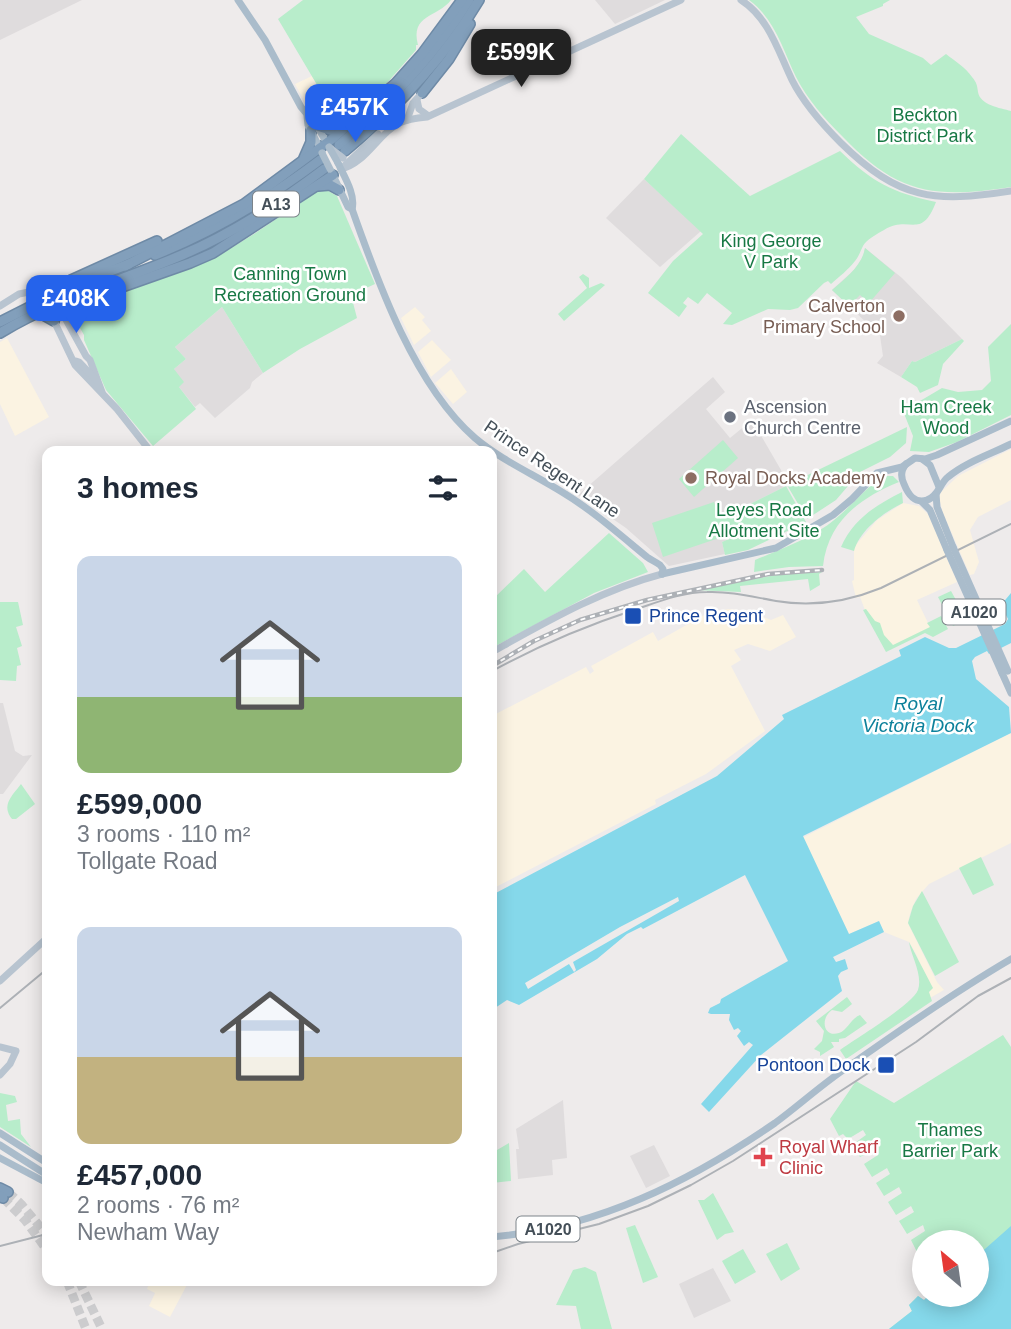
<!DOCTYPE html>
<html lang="en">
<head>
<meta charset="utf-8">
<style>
  body { margin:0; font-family:Arial,sans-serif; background:#f6f6f7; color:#1f2937; height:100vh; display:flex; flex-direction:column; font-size:26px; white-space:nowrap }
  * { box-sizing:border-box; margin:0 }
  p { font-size:23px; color:#747a83 }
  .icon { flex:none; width:38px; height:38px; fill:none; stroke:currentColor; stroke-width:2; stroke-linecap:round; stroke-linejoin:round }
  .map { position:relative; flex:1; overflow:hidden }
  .drawer { position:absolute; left:42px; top:446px; width:455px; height:840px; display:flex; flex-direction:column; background:#fff; border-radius:14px; box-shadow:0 4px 18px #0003 }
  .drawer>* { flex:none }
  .needle { width:46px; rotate:331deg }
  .buttons { position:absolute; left:912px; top:1230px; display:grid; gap:14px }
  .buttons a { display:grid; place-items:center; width:77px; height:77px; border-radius:50%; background:#fff; box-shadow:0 4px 18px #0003; font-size:35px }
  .price { position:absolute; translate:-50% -60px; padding:0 16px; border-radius:14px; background:#2563eb; color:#fff; font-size:23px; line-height:46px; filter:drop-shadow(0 2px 4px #0008) }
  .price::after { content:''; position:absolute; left:50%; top:42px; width:21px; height:16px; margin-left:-10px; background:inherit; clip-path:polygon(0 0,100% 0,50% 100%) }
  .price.on { background:#222; color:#fff }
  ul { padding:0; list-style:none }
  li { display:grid; align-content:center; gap:14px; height:371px; padding:0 35px }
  li span { display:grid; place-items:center; height:217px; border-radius:14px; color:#555 }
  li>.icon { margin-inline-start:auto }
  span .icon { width:126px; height:126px; fill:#fffc; stroke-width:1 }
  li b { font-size:30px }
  h2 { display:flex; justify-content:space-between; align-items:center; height:84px; padding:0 35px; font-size:30px }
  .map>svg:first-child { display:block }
  .commercial { fill:#fbf3e2 }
  .education { fill:#dfdcdd }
  .green { fill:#b8edcb }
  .water { fill:#85d8ea }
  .pier { fill:#eeebeb }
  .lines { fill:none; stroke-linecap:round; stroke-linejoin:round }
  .highway-tunnel { stroke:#ccccce; stroke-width:9; stroke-dasharray:9 4.5; stroke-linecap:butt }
  .highway-casing { stroke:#6e8aa6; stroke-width:12 }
  .secondary { stroke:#b8c4d0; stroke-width:7 }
  .primary { stroke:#aabccb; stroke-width:7 }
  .highway { stroke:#829fbb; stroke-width:9 }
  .tram { stroke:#adb1b6; stroke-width:2 }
  .rail-casing { stroke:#adb1b6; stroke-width:4.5 }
  .rail { stroke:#fff; stroke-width:2; stroke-dasharray:5; stroke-linecap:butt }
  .secondary-bridge { stroke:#b8c4d0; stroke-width:7 }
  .primary-bridge { stroke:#aabccb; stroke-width:7 }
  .education-dot { fill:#8d6e63; stroke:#fff; stroke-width:2.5 }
  .worship-dot { fill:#6b7280; stroke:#fff; stroke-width:2.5 }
  .transit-dot { fill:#1a4fb4; stroke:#fff; stroke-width:2.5 }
  .health-dot { fill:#e0444e; stroke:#fff; stroke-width:2.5 }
  .labels { text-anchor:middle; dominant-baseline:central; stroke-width:5; stroke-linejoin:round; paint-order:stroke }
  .shield { fill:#fff; stroke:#7c848a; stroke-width:2 }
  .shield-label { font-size:16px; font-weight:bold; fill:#444f58 }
  .park-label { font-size:18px; fill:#177844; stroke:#fff }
  .education-label { font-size:18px; fill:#785e54; stroke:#fff; text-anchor:end }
  .worship-label { font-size:18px; fill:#5b616d; stroke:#fff; text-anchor:start }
  .street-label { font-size:18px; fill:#444f58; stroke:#fff }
  .transit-label { font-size:18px; fill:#164399; stroke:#fff; text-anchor:start }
  .health-label { font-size:18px; fill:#be3a42; stroke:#fff; text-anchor:start }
  .water-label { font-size:19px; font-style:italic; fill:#0d819b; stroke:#fff }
</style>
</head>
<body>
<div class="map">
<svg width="1011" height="1329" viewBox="0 0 1011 1329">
  <rect width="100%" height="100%" fill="#eeebeb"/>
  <g class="commercial">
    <polygon points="312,76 327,100 308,108 295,84"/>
    <polygon points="415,307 425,317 422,320 431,331 414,345 401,318"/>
    <polygon points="7,338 49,417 15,436 0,404 0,342"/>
    <polygon points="432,340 451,360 431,377 418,352"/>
    <polygon points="451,369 467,392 453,404 435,383"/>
    <polygon points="1011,449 1011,500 978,517 970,530 979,562 974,574 970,575 943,513 939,498 941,492 958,476"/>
    <polygon points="903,503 919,506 928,514 957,582 917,600 930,627 924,633 892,646 887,643 865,610 860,597 856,598 852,581 854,580 854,547 877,520"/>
    <polygon points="728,609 748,611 771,620 783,615 796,637 770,651 748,644 734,650 741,660 731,666 765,731 706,774 655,800 656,804 492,889 492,716 586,667 590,674 594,671 591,666 653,632 658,641 706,614"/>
    <polygon points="1011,733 1011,843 929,884 916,899 910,914 908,923 937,982 944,990 930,998 917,956 909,942 884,932 879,921 849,934 802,838"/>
    <polygon points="150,1281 189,1281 170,1317 149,1306 155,1293 147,1289"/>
  </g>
  <g class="education">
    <polygon points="0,0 82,0 0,40"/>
    <polygon points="595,0 665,0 615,24"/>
    <polygon points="644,179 701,231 660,267 606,218"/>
    <polygon points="865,248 902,278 962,339 915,362 912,361 901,377 877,363 883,356 879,329 869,325 832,290 854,270 863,257"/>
    <polygon points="222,307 263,373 252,382 250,388 215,418 200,403 195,407 179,387 174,369 186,359 175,347"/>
    <polygon points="713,377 725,392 706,409 730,438 752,420 781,470 786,486 720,519 730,539 722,542 725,554 669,566 626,528 578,495"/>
    <polygon points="0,703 3,703 15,751 23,756 32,755 3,794 0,794"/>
    <polygon points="563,1100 567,1158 552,1160 553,1175 518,1179 516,1149 519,1149 516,1129"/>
    <polygon points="654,1145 670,1176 646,1188 630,1156"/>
    <polygon points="713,1268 731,1301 694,1318 679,1284"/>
  </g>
  <g class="green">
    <path d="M303 0H451C437 18 410 14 418 45H416V50L386 84 360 107 357 104C343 116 334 130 318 113L331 106 328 102 315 110 313 106 326 100 278 19Z"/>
    <path d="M749 0H890L883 4V6L856 17 869 34 923 58 931 65 946 54C955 61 966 68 972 77 977 83 977 85 978 92 980 105 1000 108 1011 111V187C934 199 897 194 842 136 824 118 808 100 796 77 783 50 775 19 749 0Z"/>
    <path d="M681 134 750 196 840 151C872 182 893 193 936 202 921 241 910 214 884 230 877 234 866 240 863 246 860 252 859 256 855 261 848 270 840 276 831 284L828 281 824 283 798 308 790 310 768 309 732 325 723 324 732 313 707 293 698 304 688 297 683 303 687 306 679 317 648 293 673 261 703 234 644 179Z"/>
    <polygon points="325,189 337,196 375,284 351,295 357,318 300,349 263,373 222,307 175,347 186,359 174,369 184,382 179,387 196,409 153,446 106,390 84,340 84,335 76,321 84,310 84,305 213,259 254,234 319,190"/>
    <path d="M865 248 895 273 869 303 860 295 849 306 832 290C846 278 862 266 865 248Z"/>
    <polygon points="583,274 589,278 589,288 601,283 605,285 564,321 558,314 587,288 579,277"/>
    <polygon points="1011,324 1011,415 957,442 929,452 910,451 913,436 903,411 942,388 958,392 982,390 991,381 988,347"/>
    <polygon points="962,339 964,341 943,364 938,385 920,393 917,387 901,377 912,361 915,362"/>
    <polygon points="907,427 906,443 890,457 860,472 836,500 807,519 787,485"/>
    <polygon points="723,440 738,458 694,497 679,479"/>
    <path d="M883 476H893L899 482C860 498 828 521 823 566L789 567 754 572 755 560C777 551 800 542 820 530 844 516 860 492 883 476Z"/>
    <polygon points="786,486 806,522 748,550 725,555 722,542 729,539 721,523 725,536 663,557 652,523 714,502 720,519"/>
    <path d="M902 492 903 503C884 512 860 530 854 551L841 547C853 520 874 506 902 492Z"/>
    <polygon points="609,533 643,563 648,572 594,593 492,648 492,600 524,569 545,592"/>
    <polygon points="822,572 819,574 820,585 810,591 808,579 740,586 741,592 694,590 776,575"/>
    <polygon points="951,591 967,620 953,626 938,597"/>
    <polygon points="0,602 18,602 23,625 16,627 22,646 17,648 21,665 17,666 16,681 0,680"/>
    <polygon points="866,609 875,621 880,623 884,635 893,645 930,627 927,623 941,616 948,629 933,637 925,633 886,652 863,610"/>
    <path d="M21 784 35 804 16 819H12C1 805 12 796 21 784Z"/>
    <polygon points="981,857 994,885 973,895 959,868"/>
    <polygon points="922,891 959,962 935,976 908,923 913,906"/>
    <path d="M909 942 933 988 929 992 932 1001 846 1059 840 1050C855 1039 912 1005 918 990 923 975 911 956 909 942Z"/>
    <path d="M847 997 852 1004 842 1012 832 1010C820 1018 823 1038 839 1033 848 1030 850 1019 860 1015L867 1023 845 1038 839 1039V1042H831L834 1047 820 1056V1052L814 1049 822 1041 824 1031 816 1021Z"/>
    <polygon points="1003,1035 1011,1047 1011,1320 889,1329 912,1311 909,1305 918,1296 924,1300 929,1295 976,1295 976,1242 924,1242 924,1256 917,1252 911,1240 925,1231 923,1225 907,1234 899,1221 914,1212 911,1206 896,1215 888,1202 902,1193 899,1187 884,1196 876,1183 890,1174 887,1168 872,1177 864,1164 878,1155 875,1149 860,1157 852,1145 866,1135 863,1130 848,1139 843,1134 839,1136 830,1119 856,1081 894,1103"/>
    <polygon points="0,1093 15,1096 17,1102 6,1105 8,1121 20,1119 21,1134 31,1147 0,1127"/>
    <polygon points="509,1143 511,1181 492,1183 492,1145 497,1150"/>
    <polygon points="713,1193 734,1232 725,1234 717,1240 698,1200 704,1200"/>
    <polygon points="635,1225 658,1277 643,1283 626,1228"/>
    <polygon points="787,1243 800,1269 781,1281 766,1254"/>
    <polygon points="743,1249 756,1272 735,1284 722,1261"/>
    <polygon points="585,1267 596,1272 612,1329 581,1329 576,1306 556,1305 573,1270"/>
  </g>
  <g class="water">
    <polygon points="1011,593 1011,643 989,654 987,651 975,657 972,661 976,679 1009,707 1011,733 803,836 849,934 879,921 884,932 833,957 836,962 845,959 848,969 841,972 838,976 842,991 761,1055 709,1112 701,1104 753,1045 749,1042 744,1046 737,1036 741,1031 738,1028 734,1030 729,1020 730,1014 711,1014 708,1013 710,1008 720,1003 721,999 788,961 745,875 643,929 641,927 627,934 597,959 519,1005 507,1000 492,1010 492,895 717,776 784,719 782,715 901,656 899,650 925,637 949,648 956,648 1005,624 1008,619 1001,605"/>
    <polygon points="1011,1226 1011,1329 889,1329 912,1311 909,1305 918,1296 924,1300 929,1295 976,1295 977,1256"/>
  </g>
  <polygon class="pier" points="678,897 679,901 573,962 576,970 574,972 569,964 528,989 525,983 620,927"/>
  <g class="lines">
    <g class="highway-tunnel">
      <polyline points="8,1192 21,1204 47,1235"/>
      <polyline points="3,1198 25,1220 47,1250"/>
      <polyline points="67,1281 86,1329"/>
      <polyline points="79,1281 102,1329"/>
    </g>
    <defs>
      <g id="highway">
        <polyline points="422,93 449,59 470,24"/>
        <polyline points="317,126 330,130 342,129"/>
        <path d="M339 145C389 103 435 56 469 0"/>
        <path d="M345 151C397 108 444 59 479 0"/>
        <polyline points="304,158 311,142 311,130"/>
        <polyline points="318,186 330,185 339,190"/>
        <path d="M155 255C216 231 268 199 320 160"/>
        <polyline points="125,266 244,204 332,139 396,83 422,54 462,0"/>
        <polyline points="71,280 157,241"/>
        <polyline points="38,312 54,321 57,312 71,305 190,263 213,253 333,175"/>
        <polyline points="0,322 71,286 129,264"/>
        <path d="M0 333C58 298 121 281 182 255 234 233 280 202 324 169"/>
        <polyline points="0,1188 8,1192"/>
        <polyline points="0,1196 3,1198"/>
      </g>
    </defs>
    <use href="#highway" class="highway-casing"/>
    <g class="secondary">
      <path d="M741 0C769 18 778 51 792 80 804 104 822 124 841 143 899 200 934 203 1011 191"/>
      <polyline points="417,100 419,109 426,114"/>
      <polyline points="407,120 413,103 422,93"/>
      <path d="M341 169C366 163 377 135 399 123 408 119 417 118 427 117L681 0"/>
      <polyline points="341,169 378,134"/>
      <polyline points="0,306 19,294 34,291"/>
      <polyline points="64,316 86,356 90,360 102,392"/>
      <polyline points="54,321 75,365 117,409 151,452"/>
      <polyline points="76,361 79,362 97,381"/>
      <path d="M492 652C546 622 601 590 662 574"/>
      <polyline points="0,981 47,938"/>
      <polyline points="0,1047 16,1051 10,1064 0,1075"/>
    </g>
    <g class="primary">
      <polyline points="238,0 265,40 301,107 317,126 329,147"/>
      <polyline points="307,116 308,125 322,152"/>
      <path d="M338 163C344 176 356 195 352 209 378 283 415 386 475 438 501 460 533 474 562 492 592 510 619 534 647 557 651 560 656 562 660 565L663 569 662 574"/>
      <polyline points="331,171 348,207 352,209"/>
      <polyline points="922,459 930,465 939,487"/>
      <path d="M906 464C901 470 900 476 904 484 908 494 914 504 927 500 938 497 940 483 948 477 966 462 991 454 1011 444"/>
      <polyline points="936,494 937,507 953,547"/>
      <polyline points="922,502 930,510 947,550"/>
      <polyline points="662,574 776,548 833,515 852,499 877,473 902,467 915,458 925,459 937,455 1011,421"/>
      <polyline points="1002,673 1011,693"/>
      <polyline points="0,1133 47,1163"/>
      <polyline points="0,1145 47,1175"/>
      <polyline points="0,1158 47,1183"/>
      <path d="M492 1237C597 1228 689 1182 775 1123 798 1106 819 1087 842 1071 897 1032 953 993 1011 959"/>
    </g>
    <use href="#highway" class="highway"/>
    <g class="tram">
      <path d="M492 671C538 646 585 626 634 610 658 602 682 592 707 592 730 591 753 597 776 601 812 607 847 602 881 588L1011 524"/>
      <polyline points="0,1008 47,969"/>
      <polyline points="0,1246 47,1234"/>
      <polyline points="492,1253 518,1244 599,1224 648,1206 691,1185 733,1161 916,1042 978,996 1011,978"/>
    </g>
    <defs>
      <polyline id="rail" points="492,666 534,641 580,620 647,600 768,574 822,570"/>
    </defs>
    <use href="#rail" class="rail-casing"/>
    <use href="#rail" class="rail"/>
    <polyline class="secondary-bridge" points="330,148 343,158"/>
    <g class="primary-bridge">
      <polyline points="329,147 338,163"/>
      <polyline points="322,153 330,169"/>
      <polyline points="953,547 1008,671"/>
      <polyline points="947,550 1002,673"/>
    </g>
  </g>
  <g class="education-dot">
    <circle cx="899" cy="316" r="7"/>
    <circle cx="691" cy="478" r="7"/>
  </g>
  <circle class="worship-dot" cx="730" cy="417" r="7"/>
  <g class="transit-dot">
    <rect x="624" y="607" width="18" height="18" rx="3.5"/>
    <rect x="877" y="1056" width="18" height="18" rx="3.5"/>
  </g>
  <path class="health-dot" d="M759.5 1146.5h7v7h7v7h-7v7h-7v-7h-7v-7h7z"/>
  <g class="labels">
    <g class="shield">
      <rect x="253" y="191.5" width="46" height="25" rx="5"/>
      <rect x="942.5" y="599.5" width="63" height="25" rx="5"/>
      <rect x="516.5" y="1216.5" width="63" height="25" rx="5"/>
    </g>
    <g class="shield-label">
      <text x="276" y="204">A13</text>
      <text x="974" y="612">A1020</text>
      <text x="548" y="1229">A1020</text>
    </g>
    <g class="park-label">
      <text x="925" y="115">Beckton<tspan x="925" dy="21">District Park</tspan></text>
      <text x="771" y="241">King George<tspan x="771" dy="21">V Park</tspan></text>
      <text x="290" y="274">Canning Town<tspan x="290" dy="21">Recreation Ground</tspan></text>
      <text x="946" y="407">Ham Creek<tspan x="946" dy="21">Wood</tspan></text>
      <text x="764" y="510">Leyes Road<tspan x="764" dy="21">Allotment Site</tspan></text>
      <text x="950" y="1130">Thames<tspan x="950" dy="21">Barrier Park</tspan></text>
    </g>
    <g class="education-label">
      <text x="885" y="306">Calverton<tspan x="885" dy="21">Primary School</tspan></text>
      <text x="705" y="478" text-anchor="start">Royal Docks Academy</text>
    </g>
    <g class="worship-label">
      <text x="744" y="407">Ascension<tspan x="744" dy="21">Church Centre</tspan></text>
    </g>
    <g class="street-label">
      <text transform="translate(552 469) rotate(34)">Prince Regent Lane</text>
    </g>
    <g class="transit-label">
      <text x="649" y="616">Prince Regent</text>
      <text x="870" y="1065" text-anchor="end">Pontoon Dock</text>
    </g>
    <g class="health-label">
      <text x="779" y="1147">Royal Wharf<tspan x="779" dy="21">Clinic</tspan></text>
    </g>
    <g class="water-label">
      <text x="918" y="703">Royal<tspan x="918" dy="22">Victoria Dock</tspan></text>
    </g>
  </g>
</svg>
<div class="buttons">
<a><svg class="needle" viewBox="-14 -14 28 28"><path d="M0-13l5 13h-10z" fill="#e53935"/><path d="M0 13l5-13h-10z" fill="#747a83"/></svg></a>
</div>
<b class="price on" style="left:521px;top:89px">£599K</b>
<b class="price" style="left:355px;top:144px">£457K</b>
<b class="price" style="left:76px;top:335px">£408K</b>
<section class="drawer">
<h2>3 homes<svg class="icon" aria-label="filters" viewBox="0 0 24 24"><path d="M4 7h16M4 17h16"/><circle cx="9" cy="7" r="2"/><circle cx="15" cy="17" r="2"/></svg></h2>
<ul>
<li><span style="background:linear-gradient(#c9d6e8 65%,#8fb573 0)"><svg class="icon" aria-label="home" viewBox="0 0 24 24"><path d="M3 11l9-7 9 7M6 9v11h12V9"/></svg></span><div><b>£599,000</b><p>3 rooms · 110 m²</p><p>Tollgate Road</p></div></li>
<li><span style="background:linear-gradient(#c9d6e8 60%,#c2b280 0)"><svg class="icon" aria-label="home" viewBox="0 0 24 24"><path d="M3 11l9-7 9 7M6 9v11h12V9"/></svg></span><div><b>£457,000</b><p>2 rooms · 76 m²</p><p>Newham Way</p></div></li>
</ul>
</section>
</div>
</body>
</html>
